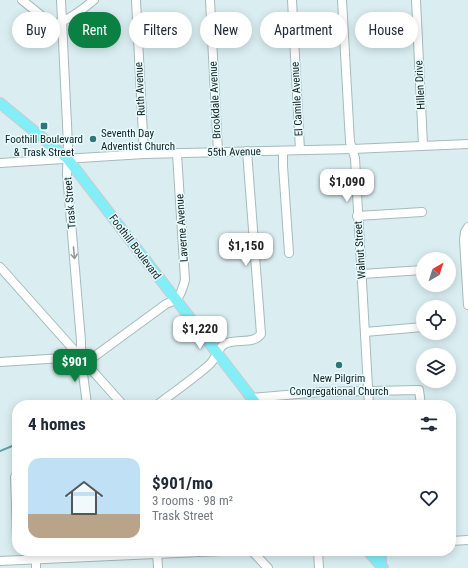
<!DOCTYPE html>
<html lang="en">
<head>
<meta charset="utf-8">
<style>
  body { margin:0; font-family:"Roboto Condensed",sans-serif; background:#f2f2f3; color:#1f2937; height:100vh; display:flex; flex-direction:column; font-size:15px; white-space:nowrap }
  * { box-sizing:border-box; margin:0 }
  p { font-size:13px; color:#747a83 }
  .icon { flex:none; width:22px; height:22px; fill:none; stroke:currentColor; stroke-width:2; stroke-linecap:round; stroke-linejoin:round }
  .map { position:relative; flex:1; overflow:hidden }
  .details { position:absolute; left:12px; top:400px; width:444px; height:156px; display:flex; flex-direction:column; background:#fff; border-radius:16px; box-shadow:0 2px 10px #0003 }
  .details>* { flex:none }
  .banner { position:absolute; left:12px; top:12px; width:444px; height:36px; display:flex; gap:8px }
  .needle { width:26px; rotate:39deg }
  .fabs { position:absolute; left:416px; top:252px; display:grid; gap:8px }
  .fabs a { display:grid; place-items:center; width:40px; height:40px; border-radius:50%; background:#fff; box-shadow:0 2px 10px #0003; font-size:20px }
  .price { position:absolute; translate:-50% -34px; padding:0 9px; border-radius:8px; background:#fff; color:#222; font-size:13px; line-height:26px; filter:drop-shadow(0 1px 2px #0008) }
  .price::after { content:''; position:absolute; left:50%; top:24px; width:12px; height:9px; margin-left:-6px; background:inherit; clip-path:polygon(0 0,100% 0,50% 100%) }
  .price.selected { background:#0b8043; color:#fff }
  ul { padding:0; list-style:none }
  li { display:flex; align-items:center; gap:12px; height:100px; padding:0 16px }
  li span { display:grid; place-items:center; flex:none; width:112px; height:80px; border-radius:12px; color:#555 }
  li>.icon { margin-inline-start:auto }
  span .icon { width:48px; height:48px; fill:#fffc; stroke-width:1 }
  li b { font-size:17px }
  h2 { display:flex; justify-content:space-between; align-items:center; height:48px; padding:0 16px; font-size:17px }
  .chip { padding:0 14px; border-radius:18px; background:#fff; box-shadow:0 2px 10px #0003; font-size:14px; line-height:36px }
  .chip.selected { background:#0b8043; color:#fff }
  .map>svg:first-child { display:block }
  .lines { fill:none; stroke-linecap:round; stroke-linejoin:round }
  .stream { stroke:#62a0a7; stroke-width:2 }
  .minor-casing { stroke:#a6babc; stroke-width:10 }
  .major-casing { stroke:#cccdce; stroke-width:12 }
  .minor { stroke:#fff; stroke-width:8 }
  .major { stroke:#81eef8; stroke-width:10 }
  .oneway { stroke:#96999a }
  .poi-dot { fill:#2e767e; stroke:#e7fcfe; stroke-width:1.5 }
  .labels { text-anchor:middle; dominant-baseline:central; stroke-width:3; stroke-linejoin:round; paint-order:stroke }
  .street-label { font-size:11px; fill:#151d1e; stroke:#e7fcfe }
  .poi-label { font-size:11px; fill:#151d1e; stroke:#e7fcfe }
</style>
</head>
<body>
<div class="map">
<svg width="468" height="568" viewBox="0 0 468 568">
  <rect width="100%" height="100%" fill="#daeef1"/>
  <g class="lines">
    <polyline class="stream" points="0,451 17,444"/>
    <defs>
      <g id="minor">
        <path d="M22 0 53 25C68 21 82 10 94 0"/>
        <polyline points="61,0 68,145 67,174 81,341 81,358 87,405"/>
        <polyline points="136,0 144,154"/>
        <polyline points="210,0 218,152"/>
        <polyline points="292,0 300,150"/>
        <polyline points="342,0 350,142 355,158 369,405"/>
        <polyline points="416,0 423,145"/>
        <polyline points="283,151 283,166 289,253"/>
        <polyline points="0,163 144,154 352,149 468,144"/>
        <polyline points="357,216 422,212"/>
        <polyline points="468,227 465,232 464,240 468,305"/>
        <polyline points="0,267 123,405"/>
        <polyline points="362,274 423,270"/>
        <polyline points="365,332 423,327"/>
        <path d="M0 362 95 356 166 304C180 299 181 294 185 280L177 154"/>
        <polyline points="251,398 321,392 419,390 421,405"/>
        <path d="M157 405C174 392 193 379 209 365 215 360 219 348 223 345 235 337 252 346 261 334L247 151"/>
        <polyline points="15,477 17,537"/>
        <polyline points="451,541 468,540"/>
        <polyline points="157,551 158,568"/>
        <polyline points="252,551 268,568"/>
        <polyline points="318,551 319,568"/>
        <polyline points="36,559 36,568"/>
        <polyline points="0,561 222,551"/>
      </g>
      <g id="major">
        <polyline points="0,103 67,158 257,405"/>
        <polyline points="368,551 383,568"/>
        <polyline points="381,566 381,556 383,551"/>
      </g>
    </defs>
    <use href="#minor" class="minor-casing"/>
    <use href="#major" class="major-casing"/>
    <use href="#minor" class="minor"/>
    <use href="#major" class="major"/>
  </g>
  <defs><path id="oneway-shaft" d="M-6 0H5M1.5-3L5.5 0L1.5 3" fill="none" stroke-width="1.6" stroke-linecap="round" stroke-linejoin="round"/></defs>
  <use class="oneway" href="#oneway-shaft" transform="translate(74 253) rotate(85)"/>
  <g class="poi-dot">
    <rect x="40" y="122" width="8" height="8" rx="2"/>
    <circle cx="93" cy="139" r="4"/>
    <circle cx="339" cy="365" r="4"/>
  </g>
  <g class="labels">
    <g class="street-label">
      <text transform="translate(420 85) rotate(-93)">Hillen Drive</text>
      <text transform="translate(140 89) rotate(-93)">Ruth Avenue</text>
      <text transform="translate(297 99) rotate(-93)">El Camile Avenue</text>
      <text transform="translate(215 100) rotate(-93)">Brookdale Avenue</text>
      <text transform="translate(234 152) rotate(-1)">55th Avenue</text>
      <text transform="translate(70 203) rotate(-95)">Trask Street</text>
      <text transform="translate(182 228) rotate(-94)">Laverne Avenue</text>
      <text transform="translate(135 247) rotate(53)">Foothill Boulevard</text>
      <text transform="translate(360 250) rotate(-94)">Walnut Street</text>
    </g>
    <g class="poi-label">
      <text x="101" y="133" text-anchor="start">Seventh Day<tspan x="101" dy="13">Adventist Church</tspan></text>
      <text x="44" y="139">Foothill Boulevard<tspan x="44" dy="13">&amp; Trask Street</tspan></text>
      <text x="339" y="378">New Pilgrim<tspan x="339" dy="13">Congregational Church</tspan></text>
    </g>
  </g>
</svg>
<div class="fabs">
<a><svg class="needle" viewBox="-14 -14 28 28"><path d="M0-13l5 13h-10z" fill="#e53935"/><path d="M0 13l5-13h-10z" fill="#747a83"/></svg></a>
<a><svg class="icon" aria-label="locate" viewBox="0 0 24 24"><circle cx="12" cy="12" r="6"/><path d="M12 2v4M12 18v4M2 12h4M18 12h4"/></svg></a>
<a><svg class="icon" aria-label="layers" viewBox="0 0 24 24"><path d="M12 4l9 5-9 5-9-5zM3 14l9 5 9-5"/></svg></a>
</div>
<b class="price" style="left:347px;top:203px">$1,090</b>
<b class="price" style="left:246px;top:267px">$1,150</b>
<b class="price" style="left:200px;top:350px">$1,220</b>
<b class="price selected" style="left:75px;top:383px">$901</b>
<div class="banner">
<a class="chip">Buy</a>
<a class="chip selected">Rent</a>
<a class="chip">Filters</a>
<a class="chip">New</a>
<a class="chip">Apartment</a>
<a class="chip">House</a>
</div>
<section class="details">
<h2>4 homes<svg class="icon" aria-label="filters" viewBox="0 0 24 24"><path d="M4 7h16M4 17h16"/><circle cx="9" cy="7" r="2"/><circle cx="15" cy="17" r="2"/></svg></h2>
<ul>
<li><span style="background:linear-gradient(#bfe0f5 70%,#b9a48a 0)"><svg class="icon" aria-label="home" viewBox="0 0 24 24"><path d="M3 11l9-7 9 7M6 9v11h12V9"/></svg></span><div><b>$901/mo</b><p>3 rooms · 98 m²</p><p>Trask Street</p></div><svg class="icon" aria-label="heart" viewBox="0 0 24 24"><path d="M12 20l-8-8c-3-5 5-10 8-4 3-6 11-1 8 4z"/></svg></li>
</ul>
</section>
</div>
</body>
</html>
